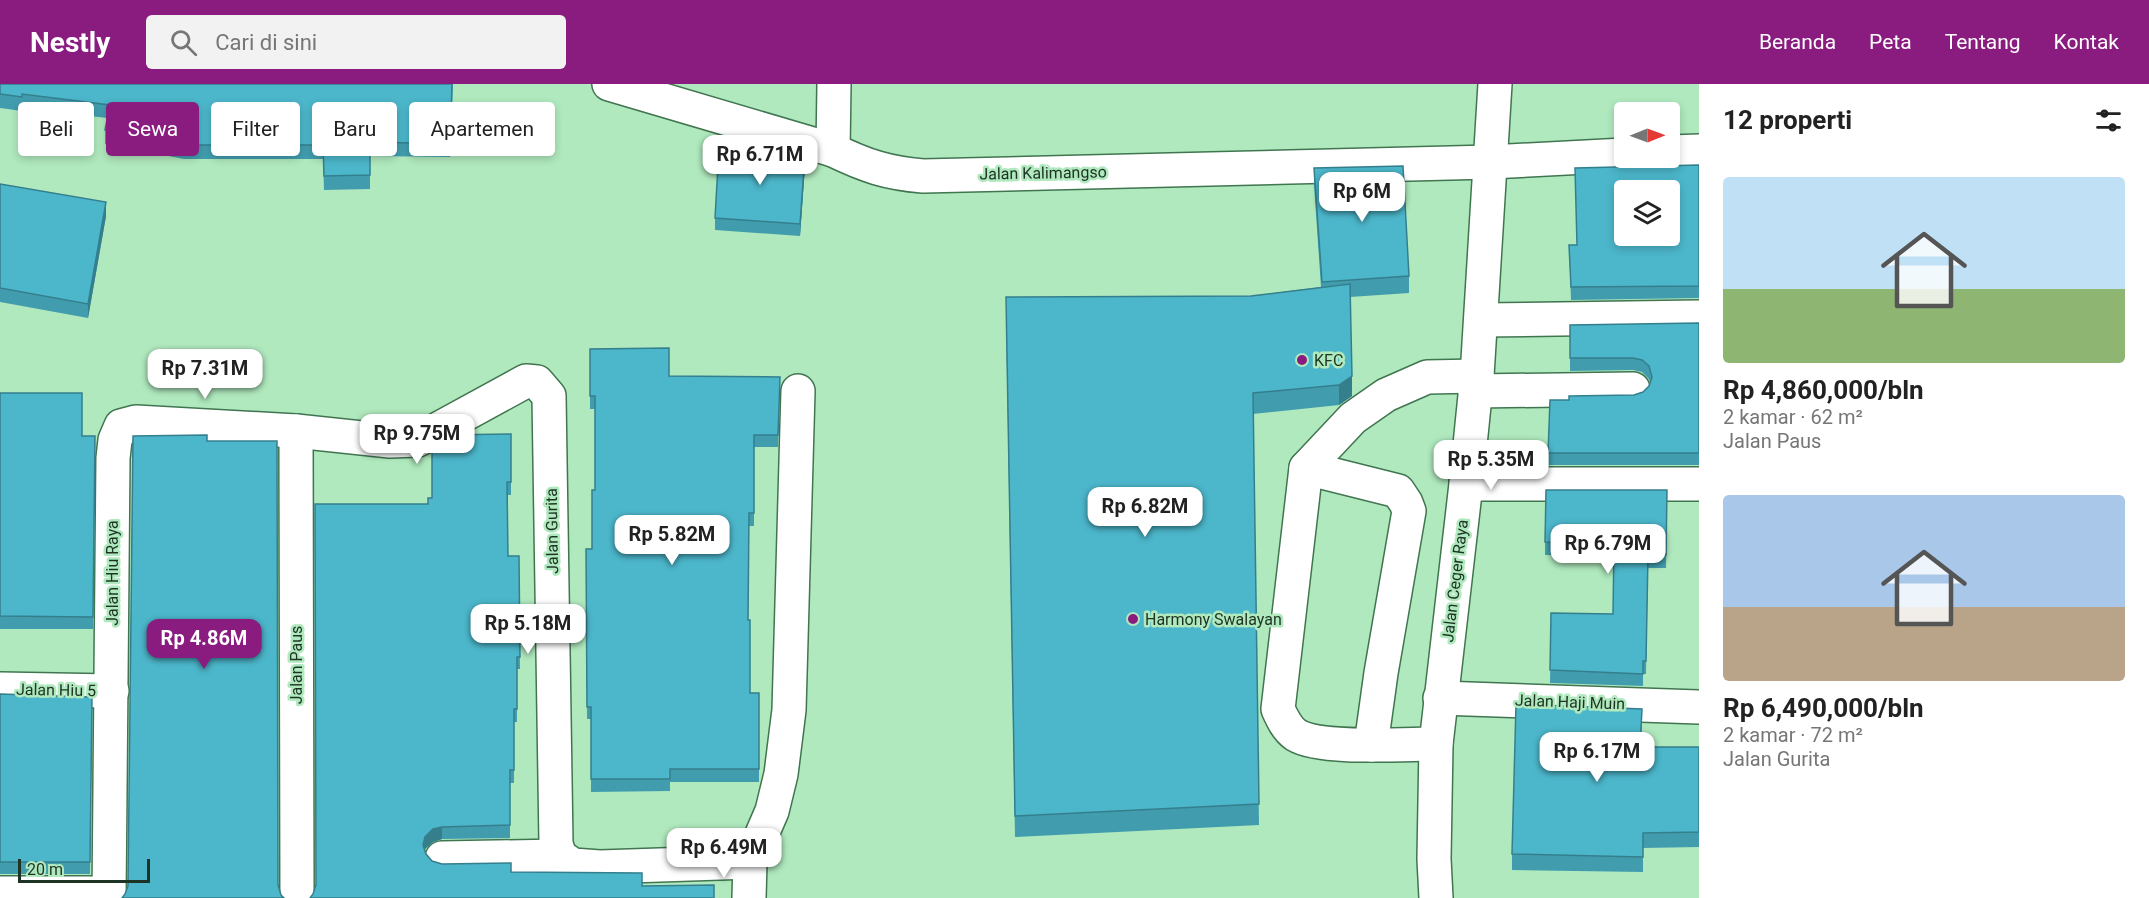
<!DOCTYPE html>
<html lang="id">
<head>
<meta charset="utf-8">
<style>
  body { margin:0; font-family:Roboto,sans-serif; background:#f2f2f2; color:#222; height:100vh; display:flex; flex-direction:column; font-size:22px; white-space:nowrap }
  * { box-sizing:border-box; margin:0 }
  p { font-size:20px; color:#767676 }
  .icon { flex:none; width:33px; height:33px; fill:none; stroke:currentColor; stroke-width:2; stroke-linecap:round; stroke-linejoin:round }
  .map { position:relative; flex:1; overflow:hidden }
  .drawer { display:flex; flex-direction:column; background:#fff; width:450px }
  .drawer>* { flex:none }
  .top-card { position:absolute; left:18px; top:18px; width:570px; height:54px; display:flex; gap:12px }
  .needle { width:39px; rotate:89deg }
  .fabs { position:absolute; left:1614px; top:18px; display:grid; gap:12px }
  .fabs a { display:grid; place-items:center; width:66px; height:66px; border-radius:6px; background:#fff; box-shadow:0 3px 9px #0003; font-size:30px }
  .scale { position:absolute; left:18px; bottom:15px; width:132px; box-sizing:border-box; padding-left:6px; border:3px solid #1d3323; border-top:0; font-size:16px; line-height:21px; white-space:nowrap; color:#1d3323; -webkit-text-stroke:4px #b0e9be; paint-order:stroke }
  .price { position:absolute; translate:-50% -51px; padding:0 14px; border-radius:12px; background:#fff; color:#222; font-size:20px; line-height:39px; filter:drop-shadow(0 2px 3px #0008) }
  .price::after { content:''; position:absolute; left:50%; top:36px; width:18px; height:14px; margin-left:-9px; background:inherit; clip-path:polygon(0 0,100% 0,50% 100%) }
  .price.on { background:#8a1c80; color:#fff }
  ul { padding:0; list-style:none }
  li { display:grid; align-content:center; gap:12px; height:318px; padding:0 24px }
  li span { display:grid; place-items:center; height:186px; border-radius:6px; color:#555 }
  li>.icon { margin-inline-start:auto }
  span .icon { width:108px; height:108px; fill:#fffc; stroke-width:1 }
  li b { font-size:26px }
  h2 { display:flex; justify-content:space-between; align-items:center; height:72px; padding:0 24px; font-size:26px }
  .tag { padding:0 21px; border-radius:6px; background:#fff; box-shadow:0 3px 9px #0003; font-size:21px; line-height:54px }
  .tag.on { background:#8a1c80; color:#fff }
  header { display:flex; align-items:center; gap:36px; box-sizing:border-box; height:84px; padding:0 30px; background:#8a1c80; color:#fff }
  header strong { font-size:28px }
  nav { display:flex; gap:33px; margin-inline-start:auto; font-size:21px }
  .search { width:420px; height:54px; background:#f2f2f2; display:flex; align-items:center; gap:15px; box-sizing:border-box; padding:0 21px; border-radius:6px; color:#767676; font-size:22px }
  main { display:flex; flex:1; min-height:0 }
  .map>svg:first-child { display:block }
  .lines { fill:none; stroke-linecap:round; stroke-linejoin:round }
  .minor-casing { stroke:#407550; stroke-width:36 }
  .major-casing { stroke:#407550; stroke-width:36 }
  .minor { stroke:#fff; stroke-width:33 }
  .major { stroke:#fff; stroke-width:33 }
  .wall { fill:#419dae }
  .shaded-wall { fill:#357f8d }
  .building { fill:#4cb6ca; stroke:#357f8d; stroke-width:1.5; fill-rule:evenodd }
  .poi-dot { fill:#8a1c80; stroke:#b0e9be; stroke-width:2 }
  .labels { text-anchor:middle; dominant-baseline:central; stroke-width:5; stroke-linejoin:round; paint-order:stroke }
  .street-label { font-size:16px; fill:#1d3323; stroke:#b0e9be }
  .poi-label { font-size:16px; fill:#1d3323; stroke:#b0e9be; text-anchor:start }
</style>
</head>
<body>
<header>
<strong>Nestly</strong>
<div class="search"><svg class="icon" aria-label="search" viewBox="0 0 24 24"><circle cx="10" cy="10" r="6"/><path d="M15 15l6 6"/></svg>Cari di sini</div>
<nav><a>Beranda</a><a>Peta</a><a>Tentang</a><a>Kontak</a></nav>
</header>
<main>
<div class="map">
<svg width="1699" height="814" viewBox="0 0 1699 814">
  <rect width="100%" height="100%" fill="#b0e9be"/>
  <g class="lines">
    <defs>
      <g id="minor">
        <path d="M609 0 833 66C866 82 887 89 923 92L1490 78 1624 71"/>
        <polyline points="833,66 834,0"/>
        <polyline points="1670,68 1699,67"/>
        <polyline points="1482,236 1699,233"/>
        <polyline points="1475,307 1633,305"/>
        <polyline points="296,347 297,814"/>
        <polyline points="1306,384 1398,407 1406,419 1409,427 1381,589 1371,661"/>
        <polyline points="1466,400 1699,400"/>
        <polyline points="0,605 112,607"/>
        <polyline points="1440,614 1699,623"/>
        <path d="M1436 660C1405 660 1320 666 1296 651 1287 645 1282 634 1278 625L1306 384 1353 334 1386 311 1427 293 1477 292"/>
        <polyline points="442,774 560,772"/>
        <polyline points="0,809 109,809"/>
        <polyline points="109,814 113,374 115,356 121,342 136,338 296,347 390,357 418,356 526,297 537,298 549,312 556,760 560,772 573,781 600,783 750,778"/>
        <polyline points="749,814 750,778 772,727 781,690 789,626 798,307"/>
      </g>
      <polyline id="major" points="1436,814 1434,775 1436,660 1466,400 1477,292 1495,0"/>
    </defs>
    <use href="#minor" class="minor-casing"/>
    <use href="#major" class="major-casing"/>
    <use href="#minor" class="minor"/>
    <use href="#major" class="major"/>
  </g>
  <g class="wall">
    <polygon points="0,0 453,0 450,73 370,72 370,105 324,106 323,75 184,75 105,60 105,46 107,34 22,24 22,27 0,24"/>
    <polygon points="1699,81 1699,214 1571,216 1569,161 1576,161"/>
    <polygon points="805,82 800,152 715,146 715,134"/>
    <polygon points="1314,84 1409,192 1409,209 1350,213 1352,312 1339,321 1253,330 1259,741 1015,753 1006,233 1251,212 1321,203 1314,101"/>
    <polygon points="0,100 106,132 88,234 0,218"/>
    <polygon points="1699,239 1699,381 1548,381 1550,316 1569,316 1634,311 1643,308 1649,302 1650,299 1649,295 1642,288 1633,286 1570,287 1570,241"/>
    <polygon points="590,265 669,292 780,293 778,363 754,363 754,442 749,442 748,536 750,609 759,609 759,698 670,698 670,707 591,708 591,635 587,635 586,465 592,465 595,406 595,325 590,325"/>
    <polygon points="0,309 82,352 95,352 93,545 0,545"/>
    <polygon points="511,350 511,411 508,411 508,472 519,472 520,585 517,585 517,638 514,638 514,699 510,699 510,754 442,755 433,758 425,765 426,770 432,777 442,780 511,788 642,802 313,810 428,420 432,414"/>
    <polygon points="1546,406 1667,406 1666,484 1648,484 1646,590 1643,590 1643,602 1550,599 1551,529 1613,530 1614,472 1545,471"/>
    <polygon points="0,610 92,613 90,790 0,790"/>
    <polygon points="1642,640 1641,663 1699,663 1699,763 1643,764 1643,788 1512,786 1512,770"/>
  </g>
  <g class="shaded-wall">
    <polygon points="805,70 805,82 800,152 800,140"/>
    <polygon points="106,118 106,132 88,234 88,220"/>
    <polygon points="1352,292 1352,312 1339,321 1339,301"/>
    <polygon points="442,743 442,755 433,758 425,765 423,774 423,761 425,753 433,745"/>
  </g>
  <g class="building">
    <polygon points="0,0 452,0 450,60 370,58 370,91 324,92 323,61 184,61 105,46 110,21 22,10 22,13 0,10"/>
    <polygon points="719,64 805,70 800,140 715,134"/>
    <path d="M1699 81V202L1571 203 1569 161H1577L1575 84ZM1624 106H1670V152H1624Z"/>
    <polygon points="1403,82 1409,192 1322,198 1314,84"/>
    <polygon points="0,100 106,118 88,220 0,204"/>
    <polygon points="1350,200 1352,292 1339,301 1253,309 1259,720 1015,732 1006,213 1251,212"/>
    <polygon points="1699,239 1699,369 1548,369 1550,316 1569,316 1569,312 1634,311 1643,308 1649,302 1652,293 1649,282 1642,276 1633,274 1570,274 1570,241"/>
    <polygon points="669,264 669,292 780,293 778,351 754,351 754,429 749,429 748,536 750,536 750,609 759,609 759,685 670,685 670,695 591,695 591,623 587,623 586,465 592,465 592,406 595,406 595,312 590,312 590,265"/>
    <polygon points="0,309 82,309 82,352 95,352 93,533 0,532"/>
    <polygon points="511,350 511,398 507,398 508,472 519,472 520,573 517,573 517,625 514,625 514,686 510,686 510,741 442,743 433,745 425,753 423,761 426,770 432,777 442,780 511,779 511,788 642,789 642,802 714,801 714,814 310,814 313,810 316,801 315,420 428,420 428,414 432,414 432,357 443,351"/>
    <polygon points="207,351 207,357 277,357 278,801 281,811 284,814 122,814 125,810 128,802 133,352"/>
    <polygon points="1546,406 1667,406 1666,471 1648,471 1646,577 1643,577 1643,590 1550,586 1551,529 1613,530 1614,459 1545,458"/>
    <polygon points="0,610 92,613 90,778 0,778"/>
    <polygon points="1516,620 1642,625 1640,663 1699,663 1699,748 1643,749 1643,773 1512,770"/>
  </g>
  <g class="poi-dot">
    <circle cx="1302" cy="276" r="6"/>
    <circle cx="1133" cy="535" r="6"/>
  </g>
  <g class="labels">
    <g class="street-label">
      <text transform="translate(1043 89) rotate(-1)">Jalan Kalimangso</text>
      <text transform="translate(552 447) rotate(-91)">Jalan Gurita</text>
      <text transform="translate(112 489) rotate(-90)">Jalan Hiu Raya</text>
      <text transform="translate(1455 497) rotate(-83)">Jalan Ceger Raya</text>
      <text transform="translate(296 581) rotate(-90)">Jalan Paus</text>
      <text transform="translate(56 606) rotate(1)">Jalan Hiu 5</text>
      <text transform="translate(1570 618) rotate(2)">Jalan Haji Muin</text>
    </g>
    <g class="poi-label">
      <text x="1314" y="276">KFC</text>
      <text x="1145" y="535">Harmony Swalayan</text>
    </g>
  </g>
</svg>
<div class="fabs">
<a><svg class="needle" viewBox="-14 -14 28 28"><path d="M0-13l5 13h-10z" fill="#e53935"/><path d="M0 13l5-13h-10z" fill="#767676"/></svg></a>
<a><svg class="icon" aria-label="layers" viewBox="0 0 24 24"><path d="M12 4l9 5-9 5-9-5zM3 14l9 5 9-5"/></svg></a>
</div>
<div class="scale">20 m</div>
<b class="price" style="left:760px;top:102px">Rp 6.71M</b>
<b class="price" style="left:1362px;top:139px">Rp 6M</b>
<b class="price" style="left:205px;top:316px">Rp 7.31M</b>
<b class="price" style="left:417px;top:381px">Rp 9.75M</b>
<b class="price" style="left:1491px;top:407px">Rp 5.35M</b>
<b class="price" style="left:1145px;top:454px">Rp 6.82M</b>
<b class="price" style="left:672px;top:482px">Rp 5.82M</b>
<b class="price" style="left:1608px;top:491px">Rp 6.79M</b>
<b class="price" style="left:528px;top:571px">Rp 5.18M</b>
<b class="price on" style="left:204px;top:586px">Rp 4.86M</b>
<b class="price" style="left:1597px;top:699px">Rp 6.17M</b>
<b class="price" style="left:724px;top:795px">Rp 6.49M</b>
<div class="top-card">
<a class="tag">Beli</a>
<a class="tag on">Sewa</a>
<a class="tag">Filter</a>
<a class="tag">Baru</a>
<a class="tag">Apartemen</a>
</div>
</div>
<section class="drawer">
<h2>12 properti<svg class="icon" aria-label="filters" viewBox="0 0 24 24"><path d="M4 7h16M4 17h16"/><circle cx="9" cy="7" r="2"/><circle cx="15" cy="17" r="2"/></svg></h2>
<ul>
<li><span style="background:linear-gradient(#bfe0f5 60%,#8fb573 0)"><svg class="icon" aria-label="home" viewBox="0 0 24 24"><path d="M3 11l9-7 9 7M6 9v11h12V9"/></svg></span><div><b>Rp 4,860,000/bln</b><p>2 kamar · 62 m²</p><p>Jalan Paus</p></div></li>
<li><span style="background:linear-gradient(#a9c7e8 60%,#b9a48a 0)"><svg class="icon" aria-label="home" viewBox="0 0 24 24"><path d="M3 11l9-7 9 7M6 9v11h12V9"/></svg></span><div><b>Rp 6,490,000/bln</b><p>2 kamar · 72 m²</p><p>Jalan Gurita</p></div></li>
</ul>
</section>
</main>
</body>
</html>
